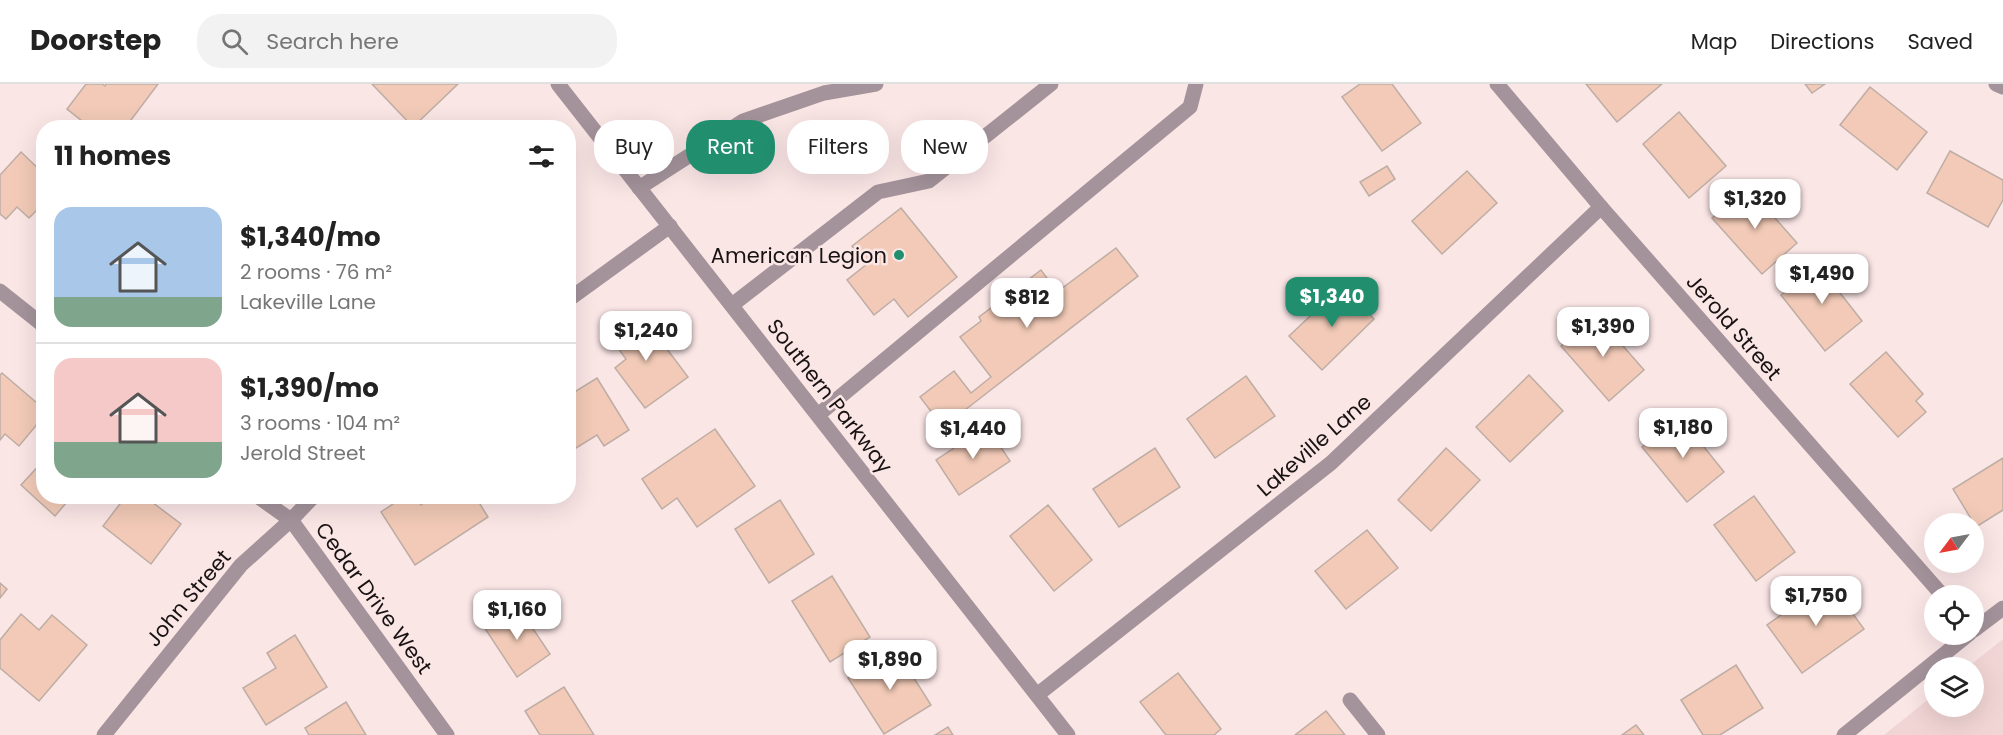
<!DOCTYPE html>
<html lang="en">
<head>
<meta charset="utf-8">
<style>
  body { margin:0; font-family:Poppins,sans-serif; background:#f2f2f2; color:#222; height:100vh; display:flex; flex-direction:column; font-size:22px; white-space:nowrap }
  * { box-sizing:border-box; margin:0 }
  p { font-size:20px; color:#767676 }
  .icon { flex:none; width:33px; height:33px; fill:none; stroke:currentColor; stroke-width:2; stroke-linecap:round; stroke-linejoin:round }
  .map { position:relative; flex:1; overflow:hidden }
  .panel { position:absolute; left:36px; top:36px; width:540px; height:384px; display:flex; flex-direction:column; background:#fff; border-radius:24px; box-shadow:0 6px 24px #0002 }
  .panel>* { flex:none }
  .banner { position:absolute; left:594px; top:36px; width:570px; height:54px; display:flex; gap:12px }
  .needle { width:39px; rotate:238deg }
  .controls { position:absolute; left:1924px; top:429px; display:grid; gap:12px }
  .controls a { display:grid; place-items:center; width:60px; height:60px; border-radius:50%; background:#fff; box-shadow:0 6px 24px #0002; font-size:30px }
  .price { position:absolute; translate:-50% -51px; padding:0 14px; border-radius:12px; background:#fff; color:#222; font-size:20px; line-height:39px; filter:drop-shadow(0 2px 3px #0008) }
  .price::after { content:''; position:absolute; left:50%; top:36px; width:18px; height:14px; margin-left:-9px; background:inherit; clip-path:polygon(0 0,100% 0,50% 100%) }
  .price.active { background:#218e6e; color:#fff }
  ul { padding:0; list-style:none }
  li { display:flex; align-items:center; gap:18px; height:150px; padding:0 18px }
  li+li { border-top:2px solid #e0e0e0 }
  li span { display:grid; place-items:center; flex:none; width:168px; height:120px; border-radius:18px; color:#555 }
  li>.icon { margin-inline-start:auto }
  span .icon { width:72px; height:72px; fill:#fffc; stroke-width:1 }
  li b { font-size:26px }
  h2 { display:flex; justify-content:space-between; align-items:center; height:72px; padding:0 18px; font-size:26px }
  .pill { padding:0 21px; border-radius:24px; background:#fff; box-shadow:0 6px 24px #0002; font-size:21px; line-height:54px }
  .pill.active { background:#218e6e; color:#fff }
  header { display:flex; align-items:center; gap:36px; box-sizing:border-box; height:84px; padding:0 30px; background:#fff; border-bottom:2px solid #e0e0e0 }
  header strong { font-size:28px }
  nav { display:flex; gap:33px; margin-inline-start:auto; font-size:21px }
  .search { width:420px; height:54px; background:#f2f2f2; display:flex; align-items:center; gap:15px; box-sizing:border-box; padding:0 21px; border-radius:24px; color:#767676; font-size:22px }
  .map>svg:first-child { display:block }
  .built { fill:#f1d5d4 }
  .building { fill:#f2cab7; stroke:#beada5; stroke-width:1.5 }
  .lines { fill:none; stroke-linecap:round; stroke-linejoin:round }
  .service { stroke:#a4939b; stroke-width:15 }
  .minor { stroke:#a4939b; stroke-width:15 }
  .tertiary { stroke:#a4939b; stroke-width:15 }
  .poi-dot { fill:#218e6e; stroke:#fbe6e6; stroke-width:2 }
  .labels { text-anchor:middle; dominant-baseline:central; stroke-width:5; stroke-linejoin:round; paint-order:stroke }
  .poi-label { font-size:21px; fill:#181212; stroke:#fbe6e6; text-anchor:end }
  .street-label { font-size:21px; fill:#181212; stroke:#fbe6e6 }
</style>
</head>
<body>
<header>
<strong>Doorstep</strong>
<div class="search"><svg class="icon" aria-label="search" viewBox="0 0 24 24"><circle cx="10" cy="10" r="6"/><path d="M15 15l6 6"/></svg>Search here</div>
<nav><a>Map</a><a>Directions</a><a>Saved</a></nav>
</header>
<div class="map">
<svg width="2003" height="651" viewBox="0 0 2003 651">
  <rect width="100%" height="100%" fill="#fbe6e6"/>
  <polygon class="built" points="2003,555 2003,651 1884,651 1935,610 1935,622 1974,622 1974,584 1968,583"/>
  <g class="building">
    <polygon points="86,0 102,0 105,2 106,0 158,0 125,44 91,44 67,25"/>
    <polygon points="372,0 458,0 413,43"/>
    <polygon points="1360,0 1392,0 1421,39 1382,67 1342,13"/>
    <polygon points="1586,0 1662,0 1617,38"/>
    <polygon points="1805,0 1825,0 1812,9"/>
    <polygon points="1870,3 1927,48 1897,86 1840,41"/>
    <polygon points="1679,28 1726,82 1689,114 1643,60"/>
    <polygon points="495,37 499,44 486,44"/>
    <polygon points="1950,67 2003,96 2003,116 1988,143 1927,109"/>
    <polygon points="21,68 44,90 44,119 29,134 17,123 6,135 0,130 0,91"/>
    <polygon points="1387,82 1395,95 1369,112 1360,98"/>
    <polygon points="1467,87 1497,119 1442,170 1412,137"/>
    <polygon points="1748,103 1797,159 1762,190 1712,134"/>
    <polygon points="901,124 957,193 908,233 894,215 874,231 847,196 867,180 852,162"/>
    <polygon points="1116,164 1138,192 943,343 920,313 954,287 971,309 991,293 960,253 981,237 979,233 1041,186 1057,208"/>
    <polygon points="1827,174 1842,193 1833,200 1862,237 1825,267 1781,211"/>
    <polygon points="1342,202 1374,235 1322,286 1289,252"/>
    <polygon points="640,229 688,293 645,324 615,284 626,275 609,252"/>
    <polygon points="1596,231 1644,286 1609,317 1561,262"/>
    <polygon points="1886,268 1923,310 1916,317 1926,328 1898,353 1850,300"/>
    <polygon points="2,289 44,325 44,332 19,362 5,350 0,356 0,291"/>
    <polygon points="1529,291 1563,327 1510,378 1476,343"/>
    <polygon points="1246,292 1275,332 1215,374 1187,335"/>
    <polygon points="597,294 629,346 604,362 597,351 568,369 568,312"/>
    <polygon points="1680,333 1724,388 1687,418 1642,363"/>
    <polygon points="987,342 1010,377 959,411 936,376"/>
    <polygon points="715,345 755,402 697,443 677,414 662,425 642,395"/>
    <polygon points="1155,364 1180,403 1119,443 1093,405"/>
    <polygon points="1446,364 1480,396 1431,447 1398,416"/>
    <polygon points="2003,374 2003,426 1976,443 1953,405"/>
    <polygon points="44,376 44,412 72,412 55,432 21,401"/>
    <polygon points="126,412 144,412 181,440 151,480 103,442"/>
    <polygon points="405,412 416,412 421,421 433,412 475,412 488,433 415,481 381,428"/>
    <polygon points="1754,412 1795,468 1756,497 1714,441"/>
    <polygon points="780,416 814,470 769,499 735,445"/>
    <polygon points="1048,421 1092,476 1054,507 1010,452"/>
    <polygon points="1367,446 1398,484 1346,525 1315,487"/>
    <polygon points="832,492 870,553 830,578 792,517"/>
    <polygon points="1829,497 1864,545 1802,589 1767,541"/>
    <polygon points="0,499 7,505 0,514"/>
    <polygon points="517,521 550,570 517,593 484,543"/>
    <polygon points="21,530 39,546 52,531 87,561 39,617 0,584 0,556"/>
    <polygon points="295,551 327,603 266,641 243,604 276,584 267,569"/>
    <polygon points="895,564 931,621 884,650 848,594"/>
    <polygon points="1736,581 1763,624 1720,651 1703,651 1681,616"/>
    <polygon points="1178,589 1221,645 1214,651 1166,651 1140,618"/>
    <polygon points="564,603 594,651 540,651 525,627"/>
    <polygon points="346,618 366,651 309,651 305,644"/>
    <polygon points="1326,627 1345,651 1295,651"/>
    <polygon points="1636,641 1644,651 1622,651"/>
    <polygon points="948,643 953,651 935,651"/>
  </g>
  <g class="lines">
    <g class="service">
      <polyline points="639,104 743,37 824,9 876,0"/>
      <polyline points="732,221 878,108 929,97 1051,0"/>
      <polyline points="818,331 1190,23 1196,0"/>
      <polyline points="1350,616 1378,651"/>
    </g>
    <g class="minor">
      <polyline points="1497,0 1601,123 1943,512"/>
      <polyline points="1996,0 2003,3"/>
      <polyline points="0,207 44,242"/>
      <polyline points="568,216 670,142"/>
      <polyline points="257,412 291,436 447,651"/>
      <polyline points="1974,546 2003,524"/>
      <polyline points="1037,611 1331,379 1601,123"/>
      <polyline points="104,651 241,481 291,436 314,412"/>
      <polyline points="1844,651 1969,550"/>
    </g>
    <polyline class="tertiary" points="558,0 1068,651"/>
  </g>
  <circle class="poi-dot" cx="899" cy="171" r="6"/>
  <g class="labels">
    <g class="poi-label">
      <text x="887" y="171">American Legion</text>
    </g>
    <g class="street-label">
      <text transform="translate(1734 243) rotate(49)">Jerold Street</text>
      <text transform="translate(830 312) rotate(52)">Southern Parkway</text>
      <text transform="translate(1314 361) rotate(-41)">Lakeville Lane</text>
      <text transform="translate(188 514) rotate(-50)">John Street</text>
      <text transform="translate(374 514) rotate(54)">Cedar Drive West</text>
    </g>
  </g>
</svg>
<div class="controls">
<a><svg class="needle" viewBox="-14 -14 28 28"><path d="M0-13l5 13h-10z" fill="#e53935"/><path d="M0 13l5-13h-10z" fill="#767676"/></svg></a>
<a><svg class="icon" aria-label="locate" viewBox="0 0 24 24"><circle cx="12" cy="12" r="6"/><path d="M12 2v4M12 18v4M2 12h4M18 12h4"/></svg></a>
<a><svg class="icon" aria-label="layers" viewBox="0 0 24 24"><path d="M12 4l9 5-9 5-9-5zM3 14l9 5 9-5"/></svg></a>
</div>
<b class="price" style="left:1755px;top:146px">$1,320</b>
<b class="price" style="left:1822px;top:221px">$1,490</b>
<b class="price active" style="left:1332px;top:244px">$1,340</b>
<b class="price" style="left:1027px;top:245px">$812</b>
<b class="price" style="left:1603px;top:274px">$1,390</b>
<b class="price" style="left:646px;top:278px">$1,240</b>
<b class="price" style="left:1683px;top:375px">$1,180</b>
<b class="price" style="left:973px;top:376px">$1,440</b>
<b class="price" style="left:1816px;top:543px">$1,750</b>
<b class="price" style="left:517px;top:557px">$1,160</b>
<b class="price" style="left:890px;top:607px">$1,890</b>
<div class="banner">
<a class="pill">Buy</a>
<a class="pill active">Rent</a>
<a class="pill">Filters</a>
<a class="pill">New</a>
</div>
<section class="panel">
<h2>11 homes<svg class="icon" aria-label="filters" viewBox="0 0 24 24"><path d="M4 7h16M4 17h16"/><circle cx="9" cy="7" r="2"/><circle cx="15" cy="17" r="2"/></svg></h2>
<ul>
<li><span style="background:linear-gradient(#a9c7e8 75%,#7fa58c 0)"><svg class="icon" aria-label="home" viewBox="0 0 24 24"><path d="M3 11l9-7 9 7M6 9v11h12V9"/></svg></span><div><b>$1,340/mo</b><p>2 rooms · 76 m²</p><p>Lakeville Lane</p></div></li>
<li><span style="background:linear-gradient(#f6c9c9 70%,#7fa58c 0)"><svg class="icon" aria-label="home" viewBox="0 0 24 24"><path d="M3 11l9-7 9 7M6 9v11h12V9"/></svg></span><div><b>$1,390/mo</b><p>3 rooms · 104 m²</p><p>Jerold Street</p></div></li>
</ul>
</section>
</div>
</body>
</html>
